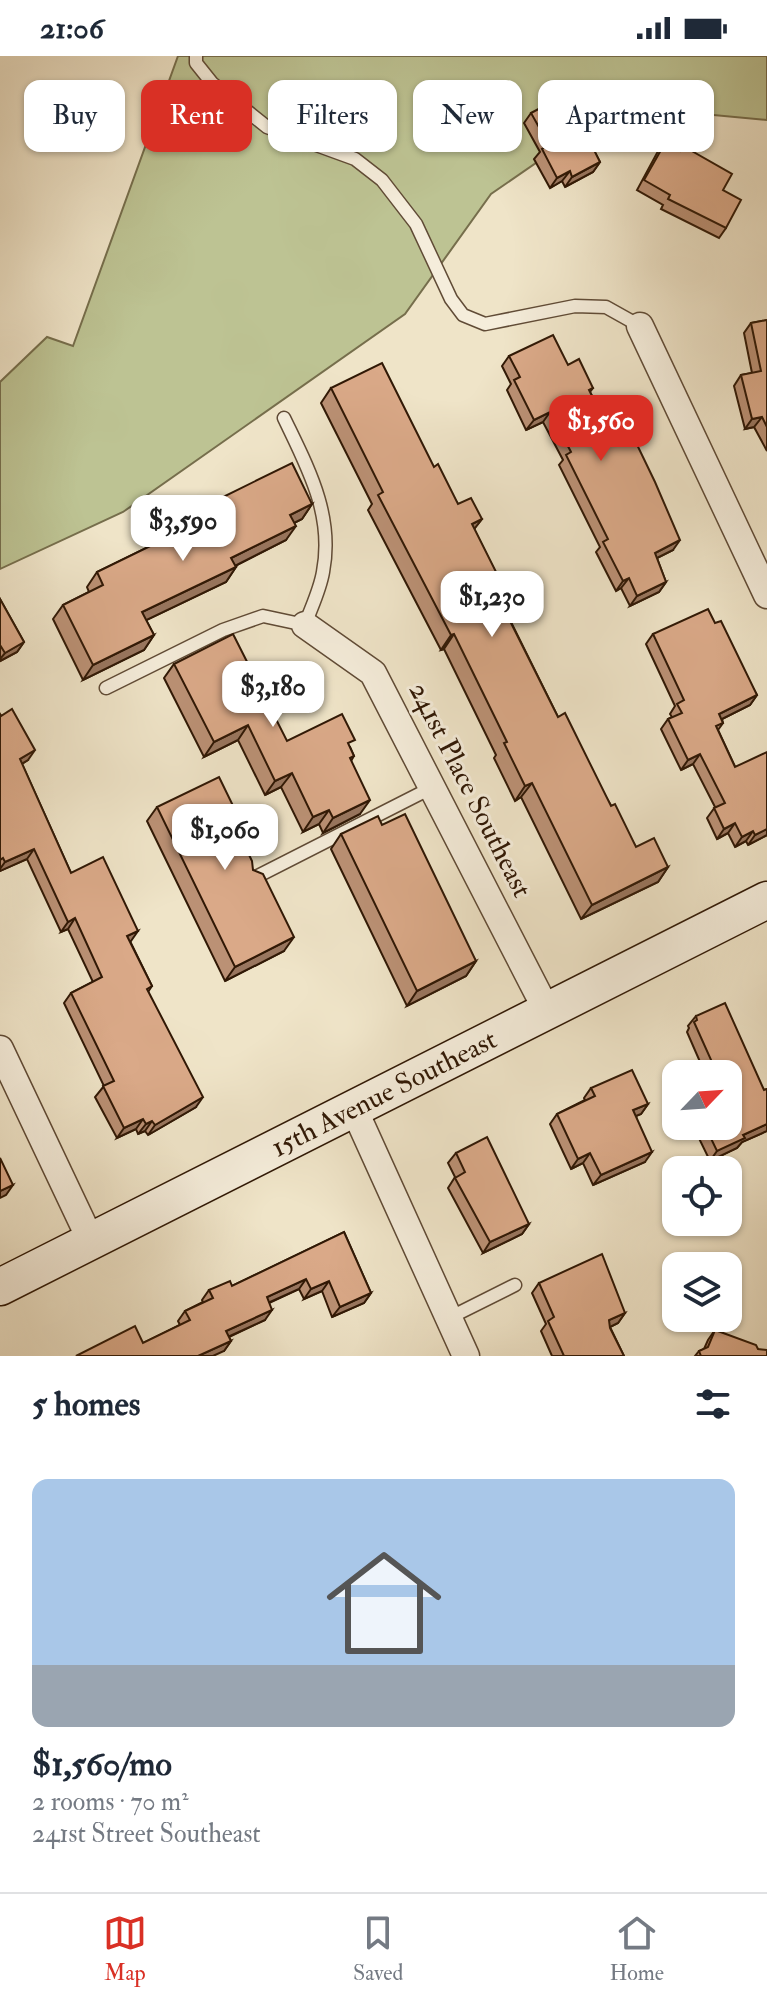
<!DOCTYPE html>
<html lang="en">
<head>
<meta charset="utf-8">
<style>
  body { margin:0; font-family:"IM FELL Double Pica",serif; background:#f2f2f3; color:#1f2937; height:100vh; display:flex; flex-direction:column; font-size:30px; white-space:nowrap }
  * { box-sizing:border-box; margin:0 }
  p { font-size:26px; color:#747a83 }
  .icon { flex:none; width:44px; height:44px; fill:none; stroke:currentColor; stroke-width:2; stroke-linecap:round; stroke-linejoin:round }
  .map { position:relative; height:1300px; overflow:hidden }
  .panel { display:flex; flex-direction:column; background:#fff; flex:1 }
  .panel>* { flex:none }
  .hud { position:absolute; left:24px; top:24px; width:720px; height:72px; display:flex; gap:16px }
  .needle { width:52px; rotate:65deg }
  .fabs { position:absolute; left:662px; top:1004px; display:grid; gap:16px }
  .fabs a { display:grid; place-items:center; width:80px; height:80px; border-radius:16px; background:#fff; box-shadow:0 2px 6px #0004; font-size:40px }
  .price { position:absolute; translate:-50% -68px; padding:0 18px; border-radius:16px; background:#fff; color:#222; font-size:26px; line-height:52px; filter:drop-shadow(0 2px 4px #0008) }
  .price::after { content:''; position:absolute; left:50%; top:48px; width:24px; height:18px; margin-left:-12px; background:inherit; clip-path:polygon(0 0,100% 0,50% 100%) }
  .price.current { background:#d93025; color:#fff }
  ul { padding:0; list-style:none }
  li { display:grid; align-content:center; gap:16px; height:424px; padding:0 32px }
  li+li { border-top:2px solid #e0e1e3 }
  li span { display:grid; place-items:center; height:248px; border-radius:16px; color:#555 }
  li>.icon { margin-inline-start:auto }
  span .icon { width:144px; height:144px; fill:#fffc; stroke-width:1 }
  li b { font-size:34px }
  h2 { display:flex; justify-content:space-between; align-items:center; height:96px; padding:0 32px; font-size:34px }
  .chip { padding:0 28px; border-radius:16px; background:#fff; box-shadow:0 2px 6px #0004; font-size:28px; line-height:72px }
  .chip.current { background:#d93025; color:#fff }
  .status { display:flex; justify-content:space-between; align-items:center; height:56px; padding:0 40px; background:#fff; direction:ltr }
  .status svg { height:22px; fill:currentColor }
  .tab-bar { display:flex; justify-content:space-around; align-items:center; height:112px; border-top:2px solid #e0e1e3; background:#fff; font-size:22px; color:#747a83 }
  .tab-bar a { display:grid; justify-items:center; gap:4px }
  .tab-bar .current { color:#d93025 }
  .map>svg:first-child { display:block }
  .green { fill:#bdc393; stroke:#766e4c; stroke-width:2 }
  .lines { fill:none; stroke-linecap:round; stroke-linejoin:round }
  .lane-casing { stroke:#604b36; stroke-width:15 }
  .street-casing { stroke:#604b36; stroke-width:29 }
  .secondary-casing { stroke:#301805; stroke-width:39 }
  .lane { stroke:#f5eddb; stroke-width:12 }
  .street { stroke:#f5eddb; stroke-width:26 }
  .secondary { stroke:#f5eddb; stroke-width:36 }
  .wall { fill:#bb9175; stroke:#301805; stroke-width:2 }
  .shaded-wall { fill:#99765f; stroke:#301805; stroke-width:2 }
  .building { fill:#daa988; stroke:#301805; stroke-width:2 }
  .labels { text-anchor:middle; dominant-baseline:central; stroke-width:6; stroke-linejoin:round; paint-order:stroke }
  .street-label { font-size:28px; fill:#301805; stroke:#f5eddb }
</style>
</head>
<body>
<div class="status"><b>21:06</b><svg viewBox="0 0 49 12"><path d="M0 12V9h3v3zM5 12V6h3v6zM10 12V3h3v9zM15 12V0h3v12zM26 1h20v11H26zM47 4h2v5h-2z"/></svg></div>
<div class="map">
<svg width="767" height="1300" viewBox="0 0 767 1300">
  <rect width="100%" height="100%" fill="#efe4c8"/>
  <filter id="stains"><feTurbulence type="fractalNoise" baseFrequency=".0025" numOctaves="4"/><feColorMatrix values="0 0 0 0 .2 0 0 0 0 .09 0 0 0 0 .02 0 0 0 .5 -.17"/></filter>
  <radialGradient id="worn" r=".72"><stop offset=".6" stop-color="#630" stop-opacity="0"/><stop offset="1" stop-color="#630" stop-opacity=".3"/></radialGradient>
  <polygon class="green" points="178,0 767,0 767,64 671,55 578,78 491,138 405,258 123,456 0,513 0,326 47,281 73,290"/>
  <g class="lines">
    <defs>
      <g id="lane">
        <polyline points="196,0 196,7 212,27 267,71 355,103 382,124 416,168 451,243 463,259 485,268 575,250 606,251 640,270"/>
        <path d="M106 632 223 574 263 560 305 569C311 552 320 534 323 516 334 459 308 412 284 362"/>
        <polyline points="250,824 433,731"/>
        <polyline points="449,1262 515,1229"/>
      </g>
      <g id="street">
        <polyline points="640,270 767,539"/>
        <polyline points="305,569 373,617 547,955"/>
        <polyline points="0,993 91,1185"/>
        <polyline points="354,1053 466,1300"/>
      </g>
      <g id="secondary">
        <path id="s1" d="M0 1231 767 844"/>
      </g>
    </defs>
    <use href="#lane" class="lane-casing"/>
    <use href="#street" class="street-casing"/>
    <use href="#secondary" class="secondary-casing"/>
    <use href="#lane" class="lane"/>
    <use href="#street" class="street"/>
    <use href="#secondary" class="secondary"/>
  </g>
  <g class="wall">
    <polygon points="579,43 608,80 591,89 600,106 593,116 565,131 562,125 550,132 534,103 540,96 524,67 531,57"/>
    <polygon points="665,87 723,134 726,172 719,182 661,153 663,149 637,134 657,97"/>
    <polygon points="767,264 767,395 754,371 745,373 734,330 741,319 752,317 744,277 751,267"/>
    <polygon points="509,300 568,309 593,332 590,336 673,494 657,502 666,526 659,536 630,550 621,532 616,535 596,496 600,491 559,409 563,404 543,366 526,374 507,334 511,328 502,310"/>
    <polygon points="331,332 434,411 458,448 482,463 474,473 516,557 508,560 558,661 636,791 668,811 658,826 581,863 521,741 515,745 494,702 496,699 444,593 441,594 368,454 372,448 321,347"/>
    <polygon points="219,443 312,448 302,463 294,467 286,484 235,510 236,511 226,526 146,564 154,579 144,594 83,624 53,563 63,549 89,536 87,531 97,516 210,461 209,458"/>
    <polygon points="0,543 24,586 17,596 0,605"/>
    <polygon points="715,567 757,639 750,649 722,663 723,667 718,674 767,779 748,789 746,785 735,791 728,777 717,783 707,762 715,751 693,708 681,714 661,673 668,663 672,661 670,658 675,650 646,588 653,578"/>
    <polygon points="174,608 287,685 350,691 354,700 351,705 360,758 323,777 319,768 303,776 281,731 265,739 238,684 204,701 164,622"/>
    <polygon points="0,658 28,704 22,708 71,817 130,885 152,930 148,936 196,1051 148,1079 145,1075 138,1078 136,1073 117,1082 95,1041 104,1030 64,947 71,937 93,926 68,873 61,876 27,803 0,815"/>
    <polygon points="157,751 235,768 284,895 225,925 147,765"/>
    <polygon points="382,769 476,905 466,920 407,950 331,793 341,778"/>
    <polygon points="696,960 764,1034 767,1033 767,1075 742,1086 737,1092 710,1105 693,1070 728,1070 687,976 689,972 688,970"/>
    <polygon points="591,1032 648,1048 641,1058 636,1060 645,1106 593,1129 583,1107 571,1113 550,1068 557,1058 585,1044 584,1042"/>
    <polygon points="456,1097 529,1168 522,1178 483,1197 448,1132 455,1121 448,1107"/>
    <polygon points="344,1176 371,1237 364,1247 332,1261 322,1235 304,1243 299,1233 269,1247 265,1264 229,1281 231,1285 224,1295 143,1287 180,1269 178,1265 185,1255 203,1246 202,1244 209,1234 232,1230"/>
    <polygon points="539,1227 625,1257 618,1267 610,1271 624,1300 552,1300 541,1275 546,1268 532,1237"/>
    <polygon points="715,1274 758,1293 767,1300 695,1300 699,1295 704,1293 708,1284"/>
  </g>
  <g class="shaded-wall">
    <polygon points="615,70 608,80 582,94 589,84"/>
    <polygon points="600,106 593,116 565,131 572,121"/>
    <polygon points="570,115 562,125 550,132 557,122"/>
    <polygon points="550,356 543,366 526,374 534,364"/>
    <polygon points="762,361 754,371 745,373 752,363"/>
    <polygon points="312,448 302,463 280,474 290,459"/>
    <polygon points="482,463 471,477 472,468"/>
    <polygon points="296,470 286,484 221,517 231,502"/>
    <polygon points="680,484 673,494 647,507 655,497"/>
    <polygon points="236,511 226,526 132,571 142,556"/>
    <polygon points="629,522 621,532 616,535 623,525"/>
    <polygon points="666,526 659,536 630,550 637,540"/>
    <polygon points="526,542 516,557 494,567 504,553"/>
    <polygon points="454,578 444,593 441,594 451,579"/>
    <polygon points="154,579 144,594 83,624 93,609"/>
    <polygon points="24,586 17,596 0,605 0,603 5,597"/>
    <polygon points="757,639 750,649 712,668 719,658"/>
    <polygon points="248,669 238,684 204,701 214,686"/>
    <polygon points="35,694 28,704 13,713 20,703"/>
    <polygon points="700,698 693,708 681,714 688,704"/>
    <polygon points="292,717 281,731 265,739 275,725"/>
    <polygon points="532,727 521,741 515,745 525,730"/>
    <polygon points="370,744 360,758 323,777 333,762"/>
    <polygon points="329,754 319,768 303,776 313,761"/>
    <polygon points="735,767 728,777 717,783 724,773"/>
    <polygon points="767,773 767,779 748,789 755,779"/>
    <polygon points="753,775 746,785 735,791 742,781"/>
    <polygon points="34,793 27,803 0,815 0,813 5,806"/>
    <polygon points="668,811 658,826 581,863 592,849"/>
    <polygon points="75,862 68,873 61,876 68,866"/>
    <polygon points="138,875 131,885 120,890 127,880"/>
    <polygon points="294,881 284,895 225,925 235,911"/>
    <polygon points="476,905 466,920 407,950 417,935"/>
    <polygon points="203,1041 196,1051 148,1079 155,1069"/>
    <polygon points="648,1048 641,1058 626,1064 633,1054"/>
    <polygon points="143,1063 136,1073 117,1082 124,1072"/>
    <polygon points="152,1065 145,1075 138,1078 146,1068"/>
    <polygon points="767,1068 767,1075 742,1086 737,1092 710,1105 717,1095 743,1079"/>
    <polygon points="652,1096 645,1106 593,1129 601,1119"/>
    <polygon points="590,1097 583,1107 571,1113 578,1103"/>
    <polygon points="13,1129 6,1139 0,1142 0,1135"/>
    <polygon points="529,1168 522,1178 483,1197 490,1186"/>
    <polygon points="306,1223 299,1233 259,1251 267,1241"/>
    <polygon points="329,1225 322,1235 304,1243 311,1233"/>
    <polygon points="371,1237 364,1247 332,1261 340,1251"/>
    <polygon points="272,1254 265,1264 219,1285 226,1275"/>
    <polygon points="625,1257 618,1267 602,1275 609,1264"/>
    <polygon points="231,1285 224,1295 213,1300 198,1300"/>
  </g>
  <g class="building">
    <polygon points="574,34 579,43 596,34 615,70 589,84 600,106 572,121 570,115 557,122 542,93 549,89 531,57"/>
    <polygon points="665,87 680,95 683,90 732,118 723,134 741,144 726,172 668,143 670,139 644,124"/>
    <polygon points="767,264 767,371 762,361 752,363 741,319 761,315 751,267"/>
    <polygon points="553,279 568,309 579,303 593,332 589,334 612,380 629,372 655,426 680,484 655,497 666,526 637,540 629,522 623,525 603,486 608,483 566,399 571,396 550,356 534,364 514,324 520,321 509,300"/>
    <polygon points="382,307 434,411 438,408 458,448 471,442 482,463 472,468 502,528 515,521 526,542 504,553 558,661 565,657 611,750 615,748 636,791 654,782 668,811 592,849 532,727 525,730 504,687 507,686 454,578 451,579 378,439 383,436 331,332"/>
    <polygon points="292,407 312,448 290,459 296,470 231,502 236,511 142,556 154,579 93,609 63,549 103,529 97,516 224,454 219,443"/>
    <polygon points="0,543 24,586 5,597 0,589"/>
    <polygon points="708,553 715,567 721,565 757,639 719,658 723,667 716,670 735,711 767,696 767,773 755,779 753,775 742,781 735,767 724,773 714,752 725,747 700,698 688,704 668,663 682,657 677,648 684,644 653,578"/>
    <polygon points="233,578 287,685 342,658 355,684 348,687 354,700 350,702 370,744 333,762 329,754 313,761 292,717 275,725 248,669 214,686 174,608"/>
    <polygon points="12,653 35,694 20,703 71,817 103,801 138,875 127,880 152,930 147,933 203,1041 155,1069 152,1065 146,1068 143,1063 124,1072 103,1030 114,1025 71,937 102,921 75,862 68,866 34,793 5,806 3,802 0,804 0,658 1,660"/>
    <polygon points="219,721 239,762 233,765 252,805 253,814 263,818 294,881 235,911 157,751"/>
    <polygon points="405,758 476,905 417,935 341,778 378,760 382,769"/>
    <polygon points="725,947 764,1034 767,1033 767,1068 743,1079 745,1082 717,1095 705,1070 728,1070 728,1018 691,1018 712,1006 694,966 697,964 696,960"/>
    <polygon points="632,1014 648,1048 633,1054 652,1096 601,1119 590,1097 578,1103 557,1058 595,1040 591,1032"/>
    <polygon points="487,1081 529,1168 490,1186 455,1122 465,1116 456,1097"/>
    <polygon points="0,1102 13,1129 0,1135"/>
    <polygon points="344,1176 371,1237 340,1251 329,1225 311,1233 306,1223 267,1241 272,1254 226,1275 231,1285 198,1300 76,1300 135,1270 143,1287 190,1264 185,1255 213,1242 209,1234 230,1225 232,1230"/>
    <polygon points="602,1198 625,1257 609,1264 610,1272 624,1300 564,1300 548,1265 554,1261 539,1227"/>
    <polygon points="715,1274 756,1289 758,1293 767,1294 767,1300 701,1300 699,1295 708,1291"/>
  </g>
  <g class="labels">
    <g class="street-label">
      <text transform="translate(470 734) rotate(63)">241st Place Southeast</text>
      <text stroke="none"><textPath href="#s1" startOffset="430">15th Avenue Southeast</textPath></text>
    </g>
  </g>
  <rect width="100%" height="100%" filter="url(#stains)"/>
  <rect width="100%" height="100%" fill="url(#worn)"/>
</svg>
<div class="fabs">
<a><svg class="needle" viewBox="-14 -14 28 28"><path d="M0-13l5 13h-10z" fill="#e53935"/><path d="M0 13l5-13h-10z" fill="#747a83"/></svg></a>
<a><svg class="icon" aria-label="locate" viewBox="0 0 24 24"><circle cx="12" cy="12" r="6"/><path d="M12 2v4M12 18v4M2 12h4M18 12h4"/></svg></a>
<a><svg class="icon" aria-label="layers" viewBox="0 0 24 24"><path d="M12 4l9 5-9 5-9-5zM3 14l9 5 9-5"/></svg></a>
</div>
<b class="price current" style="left:601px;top:407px">$1,560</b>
<b class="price" style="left:183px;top:507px">$3,590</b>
<b class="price" style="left:492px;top:583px">$1,230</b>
<b class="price" style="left:273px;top:673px">$3,180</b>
<b class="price" style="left:225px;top:816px">$1,060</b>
<div class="hud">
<a class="chip">Buy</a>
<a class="chip current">Rent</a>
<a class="chip">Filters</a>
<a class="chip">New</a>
<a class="chip">Apartment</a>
</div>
</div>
<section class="panel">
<h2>5 homes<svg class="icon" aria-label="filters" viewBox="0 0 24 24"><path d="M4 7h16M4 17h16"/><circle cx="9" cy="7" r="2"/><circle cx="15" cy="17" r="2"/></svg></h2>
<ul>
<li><span style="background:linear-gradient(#a9c7e8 75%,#9aa5b1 0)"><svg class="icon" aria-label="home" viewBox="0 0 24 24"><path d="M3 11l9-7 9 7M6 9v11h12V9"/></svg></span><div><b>$1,560/mo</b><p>2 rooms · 70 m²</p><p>241st Street Southeast</p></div></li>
</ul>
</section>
<nav class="tab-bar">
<a class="current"><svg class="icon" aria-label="map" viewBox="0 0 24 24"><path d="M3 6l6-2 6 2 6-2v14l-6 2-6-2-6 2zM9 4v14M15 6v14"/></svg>Map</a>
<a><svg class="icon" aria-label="saved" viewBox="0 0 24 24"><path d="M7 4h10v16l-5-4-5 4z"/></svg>Saved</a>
<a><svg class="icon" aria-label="home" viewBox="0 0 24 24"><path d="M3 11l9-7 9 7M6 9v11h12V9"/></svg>Home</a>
</nav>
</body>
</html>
